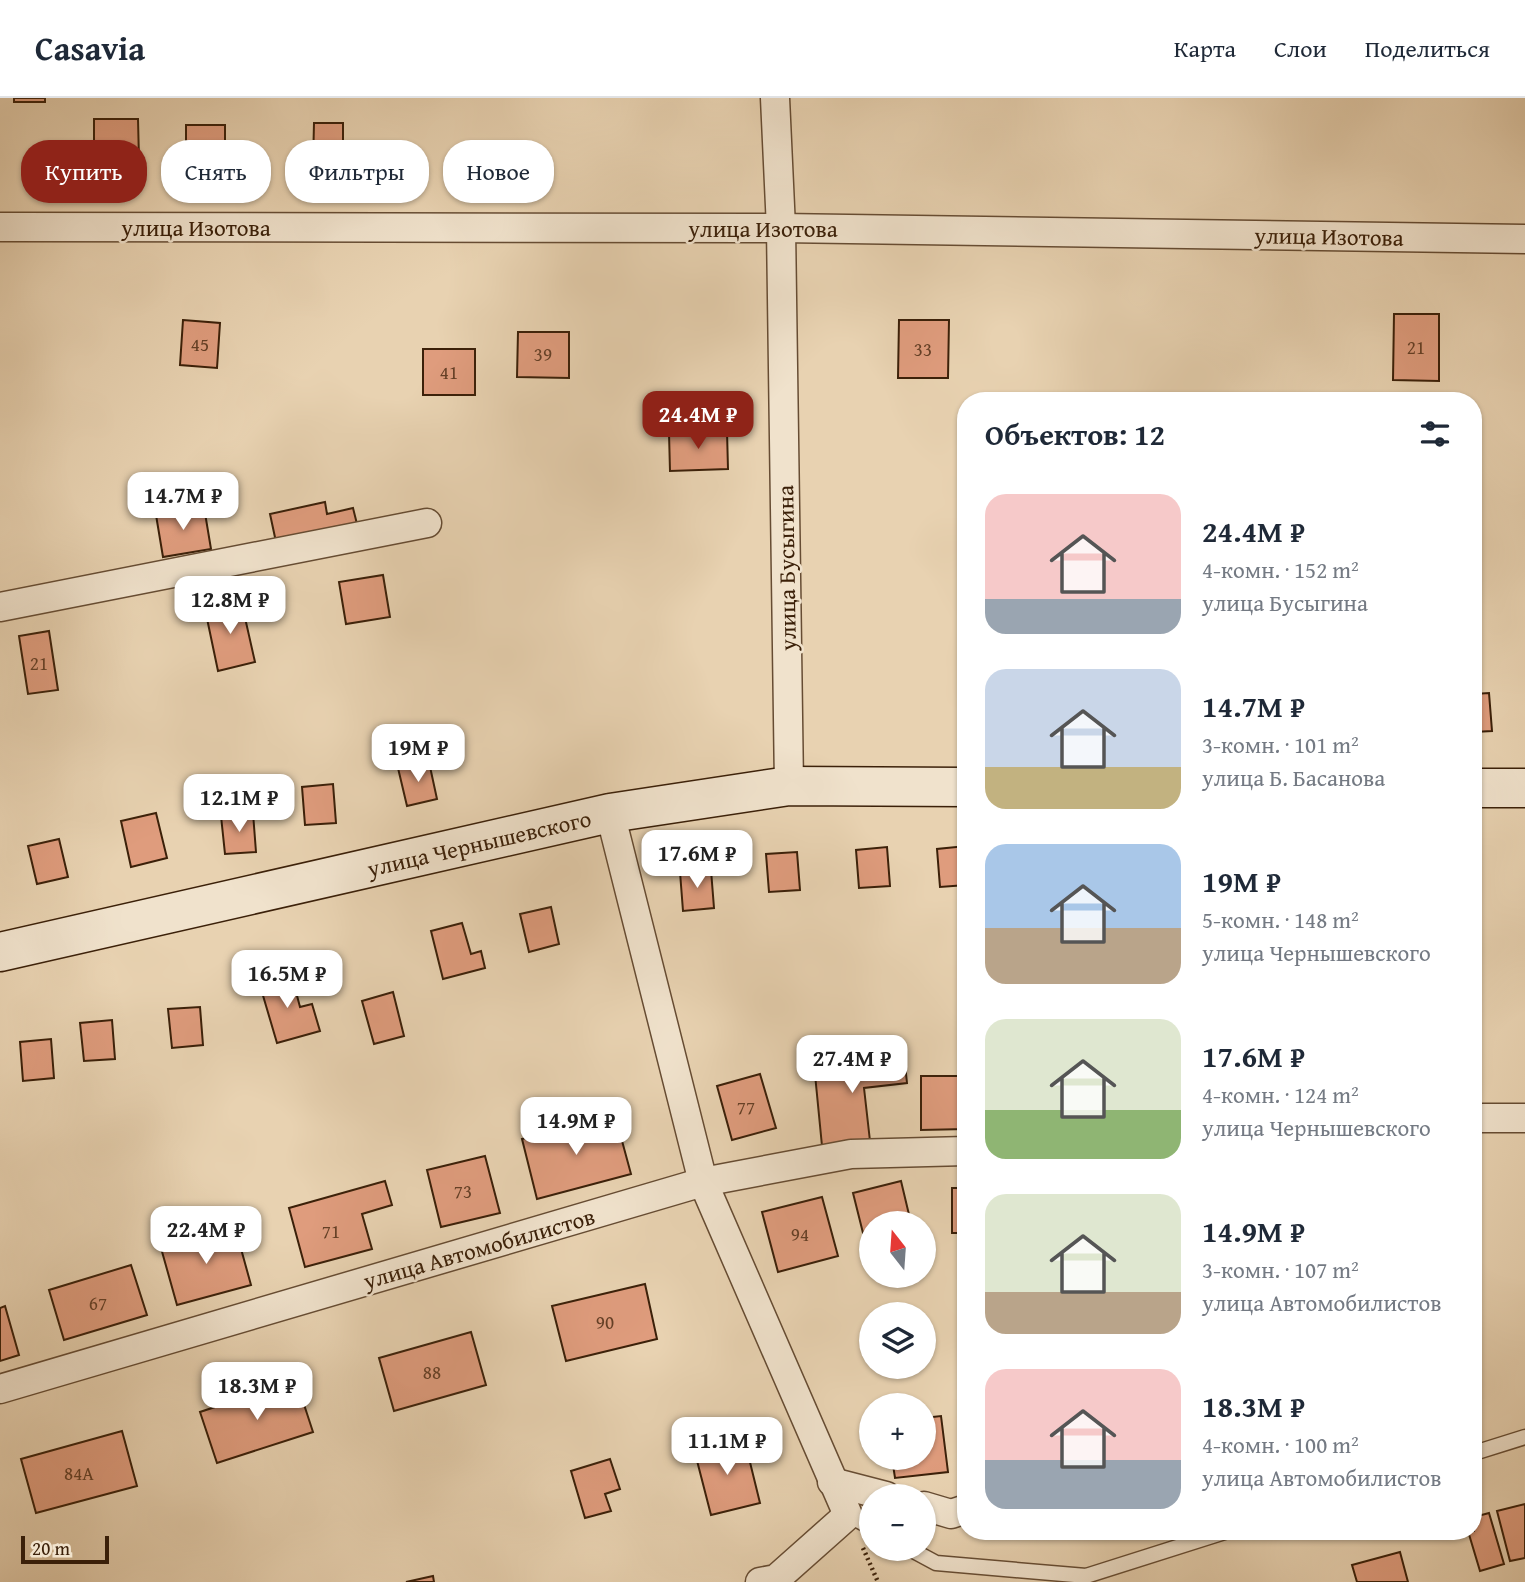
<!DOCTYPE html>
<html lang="ru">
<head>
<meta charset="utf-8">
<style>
  body { margin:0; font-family:"Gentium Book Plus",serif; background:#f6f6f7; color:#1f2937; height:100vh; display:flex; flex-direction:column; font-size:26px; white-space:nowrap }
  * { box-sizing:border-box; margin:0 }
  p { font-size:23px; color:#747a83 }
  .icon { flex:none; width:38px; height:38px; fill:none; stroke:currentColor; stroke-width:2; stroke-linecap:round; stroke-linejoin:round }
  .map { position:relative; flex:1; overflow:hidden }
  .panel { position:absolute; left:957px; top:294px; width:525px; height:1148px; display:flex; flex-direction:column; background:#fff; border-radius:28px; box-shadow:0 2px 5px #0004 }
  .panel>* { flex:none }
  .banner { position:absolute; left:21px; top:42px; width:665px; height:63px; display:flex; gap:14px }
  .needle { width:46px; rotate:343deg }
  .buttons { position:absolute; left:859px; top:1113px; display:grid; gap:14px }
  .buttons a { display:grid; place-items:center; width:77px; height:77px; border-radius:50%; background:#fff; box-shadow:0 2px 5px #0004; font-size:35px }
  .scale { position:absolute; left:21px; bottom:18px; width:88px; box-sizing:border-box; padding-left:7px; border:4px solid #3b2009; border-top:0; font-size:19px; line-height:24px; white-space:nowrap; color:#3b2009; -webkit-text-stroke:5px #f0e2cc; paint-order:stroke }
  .price { position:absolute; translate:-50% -60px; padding:0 16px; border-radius:14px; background:#fff; color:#222; font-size:23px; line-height:46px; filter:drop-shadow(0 2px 4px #0008) }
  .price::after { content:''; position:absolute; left:50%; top:42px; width:21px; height:16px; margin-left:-10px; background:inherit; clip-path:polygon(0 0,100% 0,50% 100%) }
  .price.active { background:#8f2418; color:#fff }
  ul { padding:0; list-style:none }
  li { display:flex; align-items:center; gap:21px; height:175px; padding:0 28px }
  li span { display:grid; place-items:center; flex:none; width:196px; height:140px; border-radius:21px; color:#555 }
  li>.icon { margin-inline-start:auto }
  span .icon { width:84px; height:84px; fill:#fffc; stroke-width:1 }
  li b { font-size:30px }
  h2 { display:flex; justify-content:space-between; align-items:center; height:84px; padding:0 28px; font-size:30px }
  .pill { padding:0 24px; border-radius:28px; background:#fff; box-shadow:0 2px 5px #0004; font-size:24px; line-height:63px }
  .pill.active { background:#8f2418; color:#fff }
  header { display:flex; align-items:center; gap:42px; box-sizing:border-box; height:98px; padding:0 35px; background:#fff; border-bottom:2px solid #e0e1e3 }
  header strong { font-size:33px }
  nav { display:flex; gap:38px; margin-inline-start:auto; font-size:24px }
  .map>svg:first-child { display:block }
  .building { fill:#df9c7d; stroke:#3b2009; stroke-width:2 }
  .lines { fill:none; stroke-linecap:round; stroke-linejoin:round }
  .lane-casing { stroke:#664c33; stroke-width:17 }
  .street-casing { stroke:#664c33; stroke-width:31 }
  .secondary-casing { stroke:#3b2009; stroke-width:41 }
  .path { stroke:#3b2009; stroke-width:4.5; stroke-dasharray:2 3.5; stroke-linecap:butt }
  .lane { stroke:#f0e2cc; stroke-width:14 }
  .street { stroke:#f0e2cc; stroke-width:28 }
  .secondary { stroke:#f0e2cc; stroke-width:38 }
  .labels { text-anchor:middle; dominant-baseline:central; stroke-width:5; stroke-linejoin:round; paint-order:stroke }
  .number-label { font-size:19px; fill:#643f26 }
  .street-label { font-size:23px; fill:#3b2009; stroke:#f0e2cc }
</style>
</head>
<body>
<header>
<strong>Casavia</strong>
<nav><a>Карта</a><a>Слои</a><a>Поделиться</a></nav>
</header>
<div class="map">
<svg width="1525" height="1484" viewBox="0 0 1525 1484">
  <rect width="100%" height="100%" fill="#e8d2b1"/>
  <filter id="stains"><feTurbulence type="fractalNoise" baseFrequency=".00286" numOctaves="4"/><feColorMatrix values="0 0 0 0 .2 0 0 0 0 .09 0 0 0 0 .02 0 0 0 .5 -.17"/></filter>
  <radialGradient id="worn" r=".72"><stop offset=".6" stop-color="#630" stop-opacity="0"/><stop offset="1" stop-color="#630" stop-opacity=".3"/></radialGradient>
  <g class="building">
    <rect x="14" y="0" width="31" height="4"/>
    <polygon points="94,21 138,21 139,62 94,63"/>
    <polygon points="314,25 343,25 343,67 313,67"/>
    <rect x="186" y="27" width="39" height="37"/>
    <polygon points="491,52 543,52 542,98 491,98"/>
    <polygon points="1394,216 1439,216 1439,283 1393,282"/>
    <polygon points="183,222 220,225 217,270 180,267"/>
    <polygon points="899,222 949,222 948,280 898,280"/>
    <polygon points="518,234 569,234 569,280 517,279"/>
    <rect x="423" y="251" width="52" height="46"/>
    <polygon points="727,333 728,371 670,373 669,335"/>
    <polygon points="325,404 327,416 353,410 357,426 276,444 270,416"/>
    <polygon points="204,409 211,451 163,459 156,417"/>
    <polygon points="383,477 390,519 346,526 339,484"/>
    <polygon points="241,502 255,564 218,573 205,511"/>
    <polygon points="49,533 58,592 28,596 19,538"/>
    <polygon points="1489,595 1492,633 1474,634 1474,596"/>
    <polygon points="429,664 437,701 407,708 398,670"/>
    <polygon points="333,686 336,725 305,727 302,689"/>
    <polygon points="156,715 167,760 131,769 121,723"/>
    <polygon points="253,715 256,754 225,756 221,718"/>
    <polygon points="59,741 68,779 37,786 28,748"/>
    <polygon points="966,748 966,787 940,789 937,751"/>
    <polygon points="887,749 890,788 859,790 856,752"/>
    <polygon points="797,754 800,792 769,794 766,756"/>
    <polygon points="711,772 714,810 683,813 680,774"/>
    <polygon points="551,809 559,846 529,854 520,816"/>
    <polygon points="462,825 471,856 481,853 485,870 443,881 431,833"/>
    <polygon points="291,875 300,909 312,906 320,933 277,945 259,884"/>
    <polygon points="393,894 404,938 374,946 362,903"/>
    <polygon points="200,909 203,947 172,950 168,911"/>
    <polygon points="112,922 115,961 84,963 80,925"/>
    <polygon points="51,941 54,980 23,983 20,944"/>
    <polygon points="904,957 907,985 864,990 870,1043 822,1048 814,966"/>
    <polygon points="760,976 776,1030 732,1042 717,988"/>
    <polygon points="921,978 966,978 966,1031 921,1032"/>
    <polygon points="615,1017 631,1076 537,1101 522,1041"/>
    <polygon points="485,1058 500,1115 441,1129 427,1072"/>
    <polygon points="385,1083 392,1107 362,1116 372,1151 305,1169 289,1110"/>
    <polygon points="901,1083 911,1125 872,1125 872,1154 868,1155 853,1095"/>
    <rect x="952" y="1090" width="14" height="45"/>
    <polygon points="822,1099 838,1158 778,1174 762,1114"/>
    <polygon points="235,1129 251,1187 177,1207 161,1150"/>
    <polygon points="131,1167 147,1217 64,1242 49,1192"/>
    <polygon points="645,1186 657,1241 566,1263 552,1208"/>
    <polygon points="5,1208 19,1257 0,1263 0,1210"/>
    <polygon points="471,1234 486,1287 394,1313 379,1260"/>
    <polygon points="296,1282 313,1334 217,1365 200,1314"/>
    <polygon points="941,1318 948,1374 895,1380 892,1360 924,1360 924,1320"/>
    <polygon points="122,1333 137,1388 36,1415 21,1361"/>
    <polygon points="733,1341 735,1351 746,1348 760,1405 711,1417 694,1351"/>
    <polygon points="610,1361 620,1391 605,1396 611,1413 585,1420 571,1373"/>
    <polygon points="1525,1406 1525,1460 1510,1463 1497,1413"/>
    <polygon points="1489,1415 1504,1466 1480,1473 1468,1433 1474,1433 1474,1419"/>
    <polygon points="1400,1454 1408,1484 1357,1484 1352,1467"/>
    <polygon points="433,1478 434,1484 406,1484"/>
  </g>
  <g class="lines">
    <defs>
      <g id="lane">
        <polyline points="1474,1355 1525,1339"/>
        <polyline points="848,1417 872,1430"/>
        <polyline points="910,1451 936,1465 1086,1478 1228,1433"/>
      </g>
      <g id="street">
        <polyline points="775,0 781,130 789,688"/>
        <polyline points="0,129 781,130 1525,141"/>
        <polyline points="0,509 427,425"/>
        <polyline points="610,715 703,1084 848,1417 776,1481 760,1484"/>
        <polyline points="1474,1020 1525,1020"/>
        <polyline points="0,1291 703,1084 851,1056 966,1053"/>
        <polyline points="832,1384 886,1398"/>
        <polyline points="924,1408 951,1416 966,1411"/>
      </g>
      <g id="secondary">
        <polyline points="1474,690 1525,690"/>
        <polyline points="0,854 610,715 789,688 966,689"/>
      </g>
    </defs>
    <use href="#lane" class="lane-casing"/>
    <use href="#street" class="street-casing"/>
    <use href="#secondary" class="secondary-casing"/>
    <polyline class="path" points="863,1450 878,1484"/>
    <use href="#lane" class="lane"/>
    <use href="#street" class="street"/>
    <use href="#secondary" class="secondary"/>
  </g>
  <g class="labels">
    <g class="number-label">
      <text x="200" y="246">45</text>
      <text x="1416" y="249">21</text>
      <text x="923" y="251">33</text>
      <text x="543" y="256">39</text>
      <text x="449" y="274">41</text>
      <text x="39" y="565">21</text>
      <text x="746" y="1009">77</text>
      <text x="463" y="1093">73</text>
      <text x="331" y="1133">71</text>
      <text x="800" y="1136">94</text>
      <text x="98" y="1205">67</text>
      <text x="605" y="1224">90</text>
      <text x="432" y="1274">88</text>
      <text x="79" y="1375">84А</text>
    </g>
    <g class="street-label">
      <text x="196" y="129">улица Изотова</text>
      <text x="763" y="130">улица Изотова</text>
      <text transform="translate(1329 138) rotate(1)">улица Изотова</text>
      <text transform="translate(786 470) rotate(-91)">улица Бусыгина</text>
      <text transform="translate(479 745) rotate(-13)">улица Чернышевского</text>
      <text transform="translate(479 1150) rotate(-16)">улица Автомобилистов</text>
    </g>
  </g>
  <rect width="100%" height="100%" filter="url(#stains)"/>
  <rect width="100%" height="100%" fill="url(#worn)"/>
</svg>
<div class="buttons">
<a><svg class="needle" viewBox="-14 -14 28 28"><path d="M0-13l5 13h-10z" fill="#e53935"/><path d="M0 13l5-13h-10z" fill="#747a83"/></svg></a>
<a><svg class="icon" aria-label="layers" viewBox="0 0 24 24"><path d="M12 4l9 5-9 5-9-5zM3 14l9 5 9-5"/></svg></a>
<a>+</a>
<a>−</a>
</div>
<div class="scale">20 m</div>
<b class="price active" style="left:698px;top:353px">24.4M ₽</b>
<b class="price" style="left:183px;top:434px">14.7M ₽</b>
<b class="price" style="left:230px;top:538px">12.8M ₽</b>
<b class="price" style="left:418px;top:686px">19M ₽</b>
<b class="price" style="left:239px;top:736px">12.1M ₽</b>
<b class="price" style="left:697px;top:792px">17.6M ₽</b>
<b class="price" style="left:287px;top:912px">16.5M ₽</b>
<b class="price" style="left:852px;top:997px">27.4M ₽</b>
<b class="price" style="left:576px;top:1059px">14.9M ₽</b>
<b class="price" style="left:206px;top:1168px">22.4M ₽</b>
<b class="price" style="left:257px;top:1324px">18.3M ₽</b>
<b class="price" style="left:727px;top:1379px">11.1M ₽</b>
<div class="banner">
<a class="pill active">Купить</a>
<a class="pill">Снять</a>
<a class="pill">Фильтры</a>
<a class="pill">Новое</a>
</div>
<section class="panel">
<h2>Объектов: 12<svg class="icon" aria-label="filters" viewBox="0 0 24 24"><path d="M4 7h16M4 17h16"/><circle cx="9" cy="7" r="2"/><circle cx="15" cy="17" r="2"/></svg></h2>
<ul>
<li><span style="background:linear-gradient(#f6c9c9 75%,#9aa5b1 0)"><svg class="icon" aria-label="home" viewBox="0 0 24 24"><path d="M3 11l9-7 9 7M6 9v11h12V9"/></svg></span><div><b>24.4M ₽</b><p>4-комн. · 152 m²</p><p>улица Бусыгина</p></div></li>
<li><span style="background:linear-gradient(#c9d6e8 70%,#c2b280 0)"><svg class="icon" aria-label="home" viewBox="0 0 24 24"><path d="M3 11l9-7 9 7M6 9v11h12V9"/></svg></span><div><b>14.7M ₽</b><p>3-комн. · 101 m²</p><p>улица Б. Басанова</p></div></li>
<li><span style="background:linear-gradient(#a9c7e8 60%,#b9a48a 0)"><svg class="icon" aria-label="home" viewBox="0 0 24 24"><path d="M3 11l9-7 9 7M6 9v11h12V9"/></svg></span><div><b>19M ₽</b><p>5-комн. · 148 m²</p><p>улица Чернышевского</p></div></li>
<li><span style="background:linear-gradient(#dfe7d0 65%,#8fb573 0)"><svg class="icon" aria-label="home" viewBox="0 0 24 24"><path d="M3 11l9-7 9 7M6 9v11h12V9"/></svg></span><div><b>17.6M ₽</b><p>4-комн. · 124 m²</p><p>улица Чернышевского</p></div></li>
<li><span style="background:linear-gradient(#dfe7d0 70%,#b9a48a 0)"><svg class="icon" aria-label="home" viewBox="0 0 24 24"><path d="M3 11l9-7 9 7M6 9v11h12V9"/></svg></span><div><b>14.9M ₽</b><p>3-комн. · 107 m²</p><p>улица Автомобилистов</p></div></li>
<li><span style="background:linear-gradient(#f6c9c9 65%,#9aa5b1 0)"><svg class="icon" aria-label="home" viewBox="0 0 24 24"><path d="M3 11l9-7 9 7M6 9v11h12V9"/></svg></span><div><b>18.3M ₽</b><p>4-комн. · 100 m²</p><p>улица Автомобилистов</p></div></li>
</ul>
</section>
</div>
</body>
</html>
